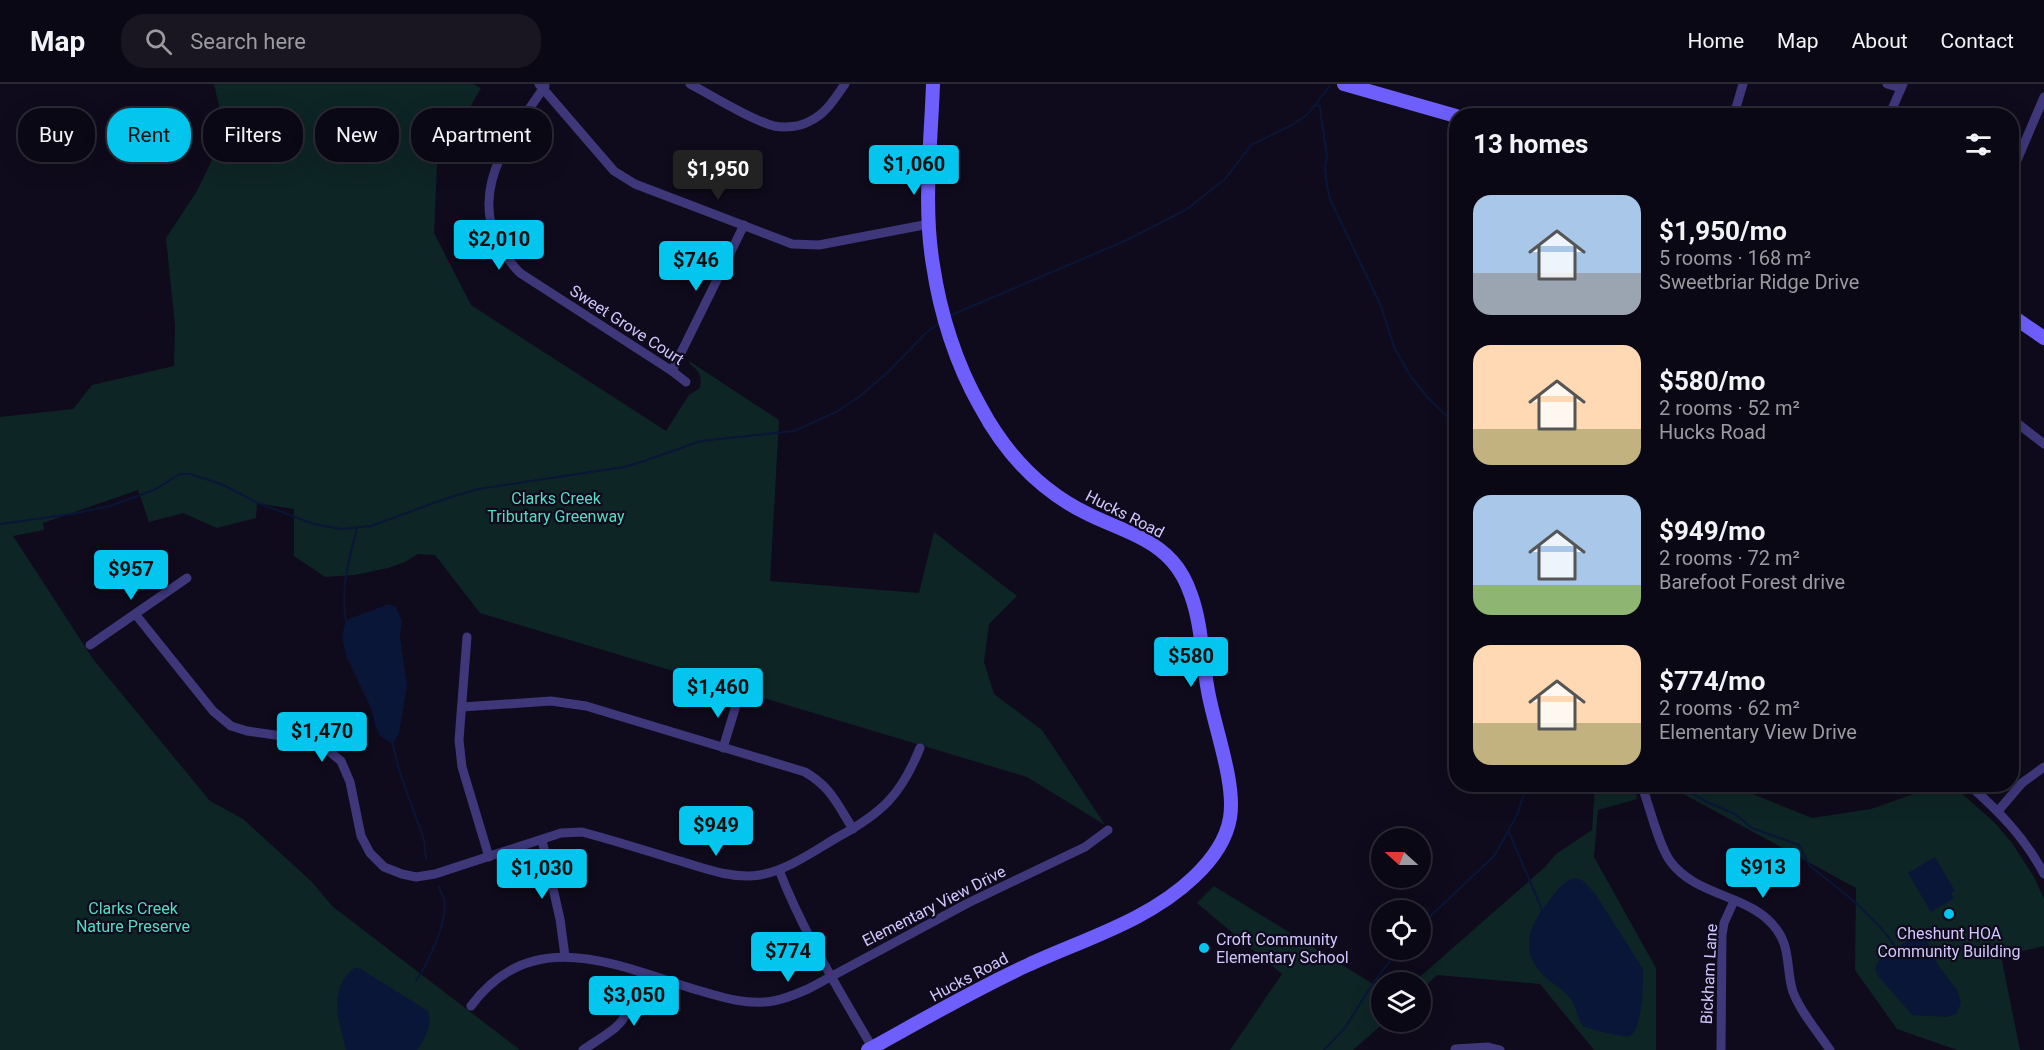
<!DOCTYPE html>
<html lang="en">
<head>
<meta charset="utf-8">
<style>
  body { margin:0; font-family:Roboto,sans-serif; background:#191622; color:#f1f3f6; height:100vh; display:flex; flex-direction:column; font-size:22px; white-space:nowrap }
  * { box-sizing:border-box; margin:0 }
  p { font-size:20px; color:#9a9aa0 }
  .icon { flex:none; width:33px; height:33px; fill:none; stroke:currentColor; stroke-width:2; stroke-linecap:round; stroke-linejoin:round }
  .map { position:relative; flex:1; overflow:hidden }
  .drawer { position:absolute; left:1449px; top:24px; width:570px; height:684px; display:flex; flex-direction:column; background:#0b0815; border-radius:24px; box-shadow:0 6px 24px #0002,0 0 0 2px #2b2934 }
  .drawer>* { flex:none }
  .top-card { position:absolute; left:18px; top:24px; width:570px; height:54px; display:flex; gap:12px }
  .needle { width:39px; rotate:291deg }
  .tools { position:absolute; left:1371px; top:744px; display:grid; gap:12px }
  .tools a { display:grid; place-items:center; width:60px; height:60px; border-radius:50%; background:#0b0815; box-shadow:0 6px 24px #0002,0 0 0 2px #2b2934; font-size:30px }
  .price { position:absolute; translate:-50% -51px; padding:0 14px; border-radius:6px; background:#03c5ee; color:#111; font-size:20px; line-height:39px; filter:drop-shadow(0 2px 3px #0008) }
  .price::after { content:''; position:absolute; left:50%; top:36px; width:18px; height:14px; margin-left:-9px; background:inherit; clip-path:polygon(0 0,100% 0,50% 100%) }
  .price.on { background:#222; color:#fff }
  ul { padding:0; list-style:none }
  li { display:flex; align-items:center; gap:18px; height:150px; padding:0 24px }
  li span { display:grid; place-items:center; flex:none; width:168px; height:120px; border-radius:18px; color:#555 }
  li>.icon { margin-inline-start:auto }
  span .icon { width:72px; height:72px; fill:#fffc; stroke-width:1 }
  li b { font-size:26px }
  h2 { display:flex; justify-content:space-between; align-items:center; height:72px; padding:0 24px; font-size:26px }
  .pill { padding:0 21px; border-radius:24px; background:#0b0815; box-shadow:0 6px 24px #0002,0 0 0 2px #2b2934; font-size:21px; line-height:54px }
  .pill.on { background:#03c5ee; color:#111 }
  header { display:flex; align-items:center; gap:36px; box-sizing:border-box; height:84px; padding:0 30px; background:#0b0815; border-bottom:2px solid #2b2934 }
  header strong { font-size:28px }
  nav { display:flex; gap:33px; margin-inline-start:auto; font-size:21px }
  .search { width:420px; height:54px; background:#191622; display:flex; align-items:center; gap:15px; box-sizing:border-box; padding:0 21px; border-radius:24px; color:#9a9aa0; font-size:22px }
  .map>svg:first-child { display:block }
  .green { fill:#0e2525 }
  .water { fill:#091637 }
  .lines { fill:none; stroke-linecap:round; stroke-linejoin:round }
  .stream { stroke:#091637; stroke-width:2 }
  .minor { stroke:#3e377a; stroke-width:9 }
  .secondary { stroke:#6e5ffd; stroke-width:14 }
  .poi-dot { fill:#03c5ee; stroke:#0f0b1c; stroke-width:2 }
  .labels { text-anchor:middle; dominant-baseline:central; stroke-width:4.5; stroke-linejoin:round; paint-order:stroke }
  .street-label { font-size:16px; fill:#d1c7fe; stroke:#0f0b1c }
  .park-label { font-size:16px; fill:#55dcc4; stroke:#0f0b1c }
  .poi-label { font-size:16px; fill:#d1c7fe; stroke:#0f0b1c }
</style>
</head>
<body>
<header>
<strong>Map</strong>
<div class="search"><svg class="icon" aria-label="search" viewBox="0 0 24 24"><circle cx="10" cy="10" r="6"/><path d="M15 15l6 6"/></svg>Search here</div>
<nav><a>Home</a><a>Map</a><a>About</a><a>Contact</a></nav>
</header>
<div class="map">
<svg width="2044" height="966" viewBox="0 0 2044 966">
  <rect width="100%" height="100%" fill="#0f0b1c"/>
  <g class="green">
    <path d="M214 0H473L481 4 437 81 434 149 471 221 666 347 689 311 700 304C702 292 700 288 690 280L689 277 779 336 770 497 919 509 934 448 1017 512 989 540 984 578 994 610 1042 646 1105 741 1027 693 480 529 435 471 418 470 405 478 388 484 354 491 325 493 294 472V425L257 419 256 434 217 444 183 429 149 438 138 406 43 439 44 446 13 452 93 575 210 717 243 735 312 798 332 822 520 966H0V333L73 325 92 301 174 282 175 241 166 154 197 107 225 49Z"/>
    <polygon points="1595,701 1635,701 1637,715 1598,726 1594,773 1656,884 1656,966 1594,966 1540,900 1437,891 1421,906 1420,898 1414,898 1545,783 1556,770 1592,746"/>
    <polygon points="1667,701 1730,701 1812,734 1871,725 1939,701 1952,701 1994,738 2012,759 2034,793 2044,815 2044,862 2001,872 2020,966 1957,966 1897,945 1855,886 1856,804"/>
    <polygon points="1214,802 1381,905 1382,938 1385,938 1353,966 1230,966 1282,890 1197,819"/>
  </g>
  <g class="water">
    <polygon points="389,520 396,523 402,537 400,552 407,602 399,650 393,660 380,652 375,641 371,624 346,572 342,552 346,536"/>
    <polygon points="1935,773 1955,807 1951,809 1954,814 1931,828 1908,789"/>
    <path d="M1574 794 1582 796 1594 808 1643 885C1644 897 1642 949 1629 952 1623 954 1590 945 1583 942 1577 933 1576 921 1569 913 1561 904 1552 899 1544 892 1521 870 1527 845 1545 822 1554 811 1560 799 1574 794Z"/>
    <polygon points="1915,851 1924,852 1926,854 1938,881 1957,906 1961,919 1956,930 1946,933 1912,931 1878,892 1875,885 1878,877"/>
    <path d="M354 884H359L428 927C433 941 425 955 417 966H346C339 937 327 907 354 884Z"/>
  </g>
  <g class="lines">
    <g class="stream">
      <polyline points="1315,21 1320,22 1321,32 1327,72 1325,84 1327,101 1330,115 1381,222 1394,263 1411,293 1429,315 1456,341"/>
      <polyline points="949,232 1127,156 1187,125 1225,95 1251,61 1292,41 1307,31 1329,3"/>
      <polyline points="0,440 72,430 110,422 154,406 180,390 190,390 221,400 258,419 314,440 341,445 371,442 445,415 478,405 624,383 641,378 701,357 794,347 836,328 859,313 888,288 926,249 939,239"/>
      <path d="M346 538C340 505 349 476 357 444"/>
      <polyline points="392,658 400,689 424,756 426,775"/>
      <polyline points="1675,700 1707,718 1735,730 1752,744 1799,761 1809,781 1855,818 1883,846 1897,865"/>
      <polyline points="1509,748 1543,828"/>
      <polyline points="1420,842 1495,771 1517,731 1527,700"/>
      <path d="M416 897C428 879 448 838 444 816 443 812 440 807 439 803"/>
      <polyline points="1324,966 1345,944 1371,902 1398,866"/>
    </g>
    <g class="minor">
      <polyline points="539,0 614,87 635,100 792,160 819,161 929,140"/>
      <path d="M690 0C713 12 751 36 774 42 785 44 800 43 810 37 826 30 835 14 845 0"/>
      <polyline points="1887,0 1901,4"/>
      <path d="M545 2C502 63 457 123 520 189L672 287 686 298"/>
      <polyline points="1735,27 1743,0"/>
      <polyline points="1889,32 1903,0"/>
      <polyline points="2012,88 2044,13"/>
      <polyline points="672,287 744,141"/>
      <polyline points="2012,335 2044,360"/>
      <path d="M136 531 213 627 231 642 247 647 303 655 324 663 341 677 350 698 361 752 370 769 384 783 402 790 416 793 435 790 561 749 582 748C612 756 641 765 670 774 698 782 731 796 760 791 788 786 814 767 838 753 882 729 901 711 920 664"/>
      <polyline points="467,553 459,656 462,683 489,773"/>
      <polyline points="90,561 187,494"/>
      <path d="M462 623 551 617 586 622 805 688C831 703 837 720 853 745"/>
      <polyline points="723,664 738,615"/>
      <path d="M1644 700V708C1651 728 1659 761 1670 777 1697 814 1752 810 1777 846 1791 865 1786 887 1793 908 1801 929 1818 948 1830 966"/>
      <path d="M1968 700C1999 727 2025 754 2044 790"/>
      <polyline points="1998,727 2022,699 2044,683"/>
      <polyline points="542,756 560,835 565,872"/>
      <path d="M779 786C803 848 839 906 872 963"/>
      <path d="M471 922C532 839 618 882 697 906 719 912 741 920 765 918 780 917 794 911 808 905L968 819 1085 763 1108 746"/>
      <polyline points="1455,965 1488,963 1500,966"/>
      <path d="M583 966C593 959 605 952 615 944 631 930 636 909 642 889"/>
      <polyline points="1721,966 1722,851 1724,839 1734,817"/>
    </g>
    <g class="secondary">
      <polyline points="1344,0 1456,32"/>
      <polyline points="2012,232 2044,254"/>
      <path d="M868 966C921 937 973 906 1028 881 1084 855 1148 837 1194 793 1211 777 1226 757 1230 734 1236 699 1214 642 1208 607 1202 575 1202 541 1191 511 1187 499 1181 487 1172 477 1151 453 1116 444 1088 430 1040 407 1005 369 980 322 956 280 940 229 933 181 923 122 931 60 933 0"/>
    </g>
  </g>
  <g class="poi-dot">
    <circle cx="1949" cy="830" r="6"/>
    <circle cx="1204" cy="864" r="6"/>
  </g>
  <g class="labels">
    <g class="street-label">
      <text transform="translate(627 241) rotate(33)">Sweet Grove Court</text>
      <text transform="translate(1125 430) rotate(27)">Hucks Road</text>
      <text transform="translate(934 822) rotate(-27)">Elementary View Drive</text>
      <text transform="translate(1709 890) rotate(-87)">Bickham Lane</text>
      <text transform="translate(969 893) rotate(-28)">Hucks Road</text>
    </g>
    <g class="park-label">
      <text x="556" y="414">Clarks Creek<tspan x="556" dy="18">Tributary Greenway</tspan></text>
      <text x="133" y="824">Clarks Creek<tspan x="133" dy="18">Nature Preserve</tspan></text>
    </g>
    <g class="poi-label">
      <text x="1949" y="849">Cheshunt HOA<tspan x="1949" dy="18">Community Building</tspan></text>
      <text x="1216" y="855" text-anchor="start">Croft Community<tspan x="1216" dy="18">Elementary School</tspan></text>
    </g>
  </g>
</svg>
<div class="tools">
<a><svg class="needle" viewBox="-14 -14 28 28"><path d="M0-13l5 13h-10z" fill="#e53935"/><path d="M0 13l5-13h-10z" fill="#9a9aa0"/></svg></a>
<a><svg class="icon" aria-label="locate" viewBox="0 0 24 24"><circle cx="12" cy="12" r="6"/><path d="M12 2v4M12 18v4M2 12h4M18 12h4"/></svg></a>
<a><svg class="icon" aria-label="layers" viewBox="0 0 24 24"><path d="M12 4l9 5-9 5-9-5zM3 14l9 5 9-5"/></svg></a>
</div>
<b class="price" style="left:914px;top:112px">$1,060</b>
<b class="price on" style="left:718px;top:117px">$1,950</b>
<b class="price" style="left:499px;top:187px">$2,010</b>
<b class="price" style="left:696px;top:208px">$746</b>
<b class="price" style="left:131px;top:517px">$957</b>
<b class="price" style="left:1191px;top:604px">$580</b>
<b class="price" style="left:718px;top:635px">$1,460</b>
<b class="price" style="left:322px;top:679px">$1,470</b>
<b class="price" style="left:716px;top:773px">$949</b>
<b class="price" style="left:1763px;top:815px">$913</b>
<b class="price" style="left:542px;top:816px">$1,030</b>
<b class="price" style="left:788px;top:899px">$774</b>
<b class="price" style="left:634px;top:943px">$3,050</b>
<div class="top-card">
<a class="pill">Buy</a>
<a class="pill on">Rent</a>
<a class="pill">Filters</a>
<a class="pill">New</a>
<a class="pill">Apartment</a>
</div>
<section class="drawer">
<h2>13 homes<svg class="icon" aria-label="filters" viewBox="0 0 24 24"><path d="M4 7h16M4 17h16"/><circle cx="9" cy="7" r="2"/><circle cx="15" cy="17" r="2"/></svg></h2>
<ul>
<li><span style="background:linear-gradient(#a9c7e8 65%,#9aa5b1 0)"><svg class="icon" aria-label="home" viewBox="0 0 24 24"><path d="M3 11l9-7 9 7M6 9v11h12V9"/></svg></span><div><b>$1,950/mo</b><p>5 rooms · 168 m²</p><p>Sweetbriar Ridge Drive</p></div></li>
<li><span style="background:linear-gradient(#ffd9b3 70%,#c2b280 0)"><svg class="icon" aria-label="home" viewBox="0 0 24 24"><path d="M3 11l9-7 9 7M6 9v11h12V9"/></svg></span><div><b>$580/mo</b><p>2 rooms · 52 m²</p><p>Hucks Road</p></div></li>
<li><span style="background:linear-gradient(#a9c7e8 75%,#8fb573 0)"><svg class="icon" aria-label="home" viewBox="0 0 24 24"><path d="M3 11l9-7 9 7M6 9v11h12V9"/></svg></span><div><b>$949/mo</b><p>2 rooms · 72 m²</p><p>Barefoot Forest drive</p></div></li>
<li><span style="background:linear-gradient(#ffd9b3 65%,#c2b280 0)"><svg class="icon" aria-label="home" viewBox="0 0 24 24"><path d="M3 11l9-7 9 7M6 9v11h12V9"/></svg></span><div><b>$774/mo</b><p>2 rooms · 62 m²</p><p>Elementary View Drive</p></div></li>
</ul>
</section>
</div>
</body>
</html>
